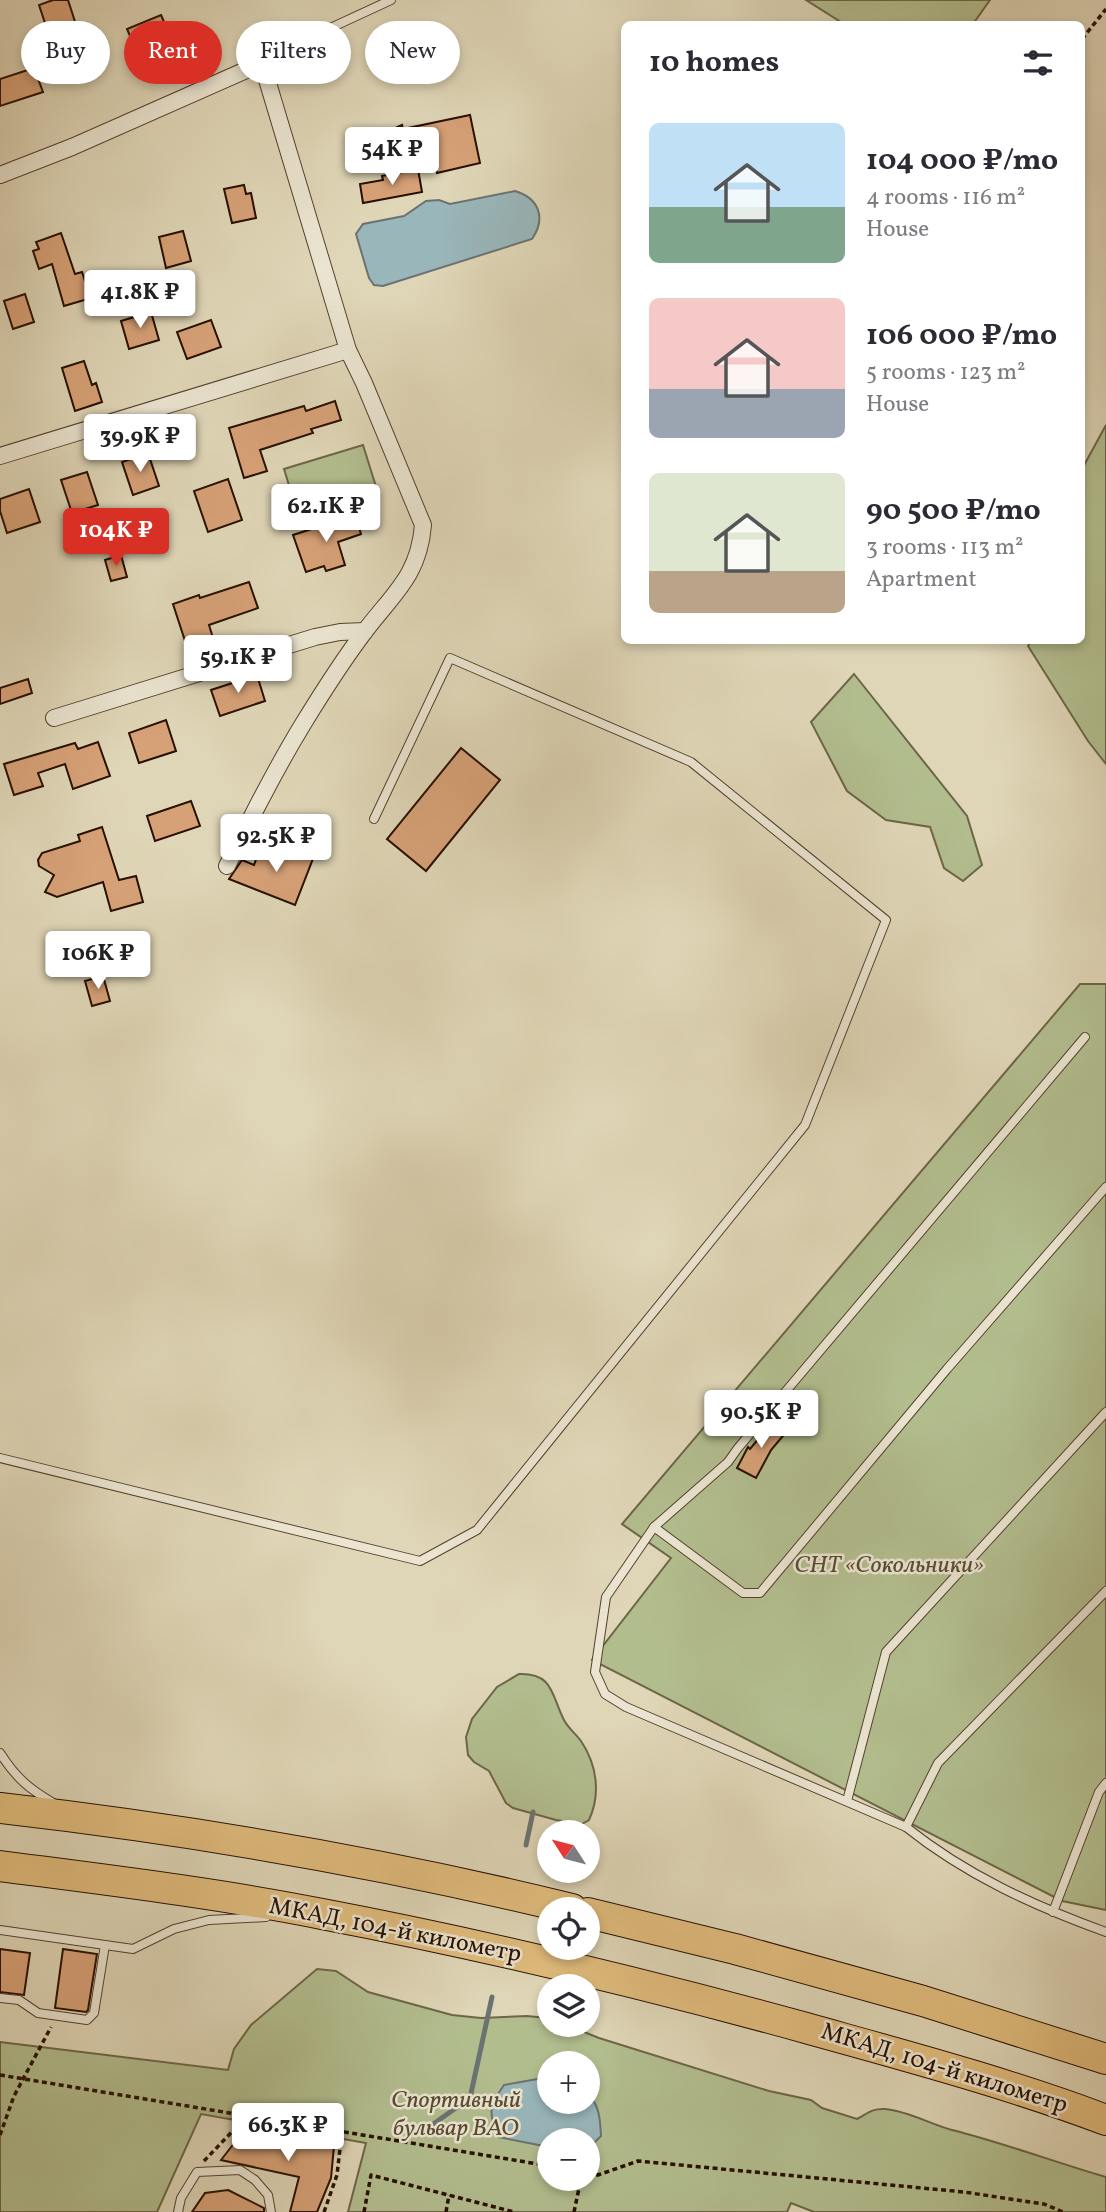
<!DOCTYPE html>
<html lang="en">
<head>
<meta charset="utf-8">
<style>
  body { margin:0; font-family:Vollkorn,serif; background:#f2f2f3; color:#2b2b33; height:100vh; display:flex; flex-direction:column; font-size:26px; white-space:nowrap }
  * { box-sizing:border-box; margin:0 }
  p { font-size:23px; color:#7c7c81 }
  .icon { flex:none; width:38px; height:38px; fill:none; stroke:currentColor; stroke-width:2; stroke-linecap:round; stroke-linejoin:round }
  .map { position:relative; flex:1; overflow:hidden }
  .drawer { position:absolute; left:621px; top:21px; width:464px; height:623px; display:flex; flex-direction:column; background:#fff; border-radius:10px; box-shadow:0 4px 10px #0003 }
  .drawer>* { flex:none }
  .banner { position:absolute; left:21px; top:21px; width:495px; height:63px; display:flex; gap:14px }
  .needle { width:46px; rotate:306deg }
  .buttons { position:absolute; left:537px; top:1820px; display:grid; gap:14px }
  .buttons a { display:grid; place-items:center; width:63px; height:63px; border-radius:50%; background:#fff; box-shadow:0 4px 10px #0003; font-size:35px }
  .price { position:absolute; translate:-50% -60px; padding:0 16px; border-radius:7px; background:#fff; color:#222; font-size:23px; line-height:46px; filter:drop-shadow(0 2px 4px #0008) }
  .price::after { content:''; position:absolute; left:50%; top:42px; width:21px; height:16px; margin-left:-10px; background:inherit; clip-path:polygon(0 0,100% 0,50% 100%) }
  .price.selected { background:#d93025; color:#fff }
  ul { padding:0; list-style:none }
  li { display:flex; align-items:center; gap:21px; height:175px; padding:0 28px }
  li span { display:grid; place-items:center; flex:none; width:196px; height:140px; border-radius:10px; color:#555 }
  li>.icon { margin-inline-start:auto }
  span .icon { width:84px; height:84px; fill:#fffc; stroke-width:1 }
  li b { font-size:30px }
  h2 { display:flex; justify-content:space-between; align-items:center; height:84px; padding:0 28px; font-size:30px }
  .pill { padding:0 24px; border-radius:32px; background:#fff; box-shadow:0 4px 10px #0003; font-size:24px; line-height:63px }
  .pill.selected { background:#d93025; color:#fff }
  .map>svg:first-child { display:block }
  .green { fill:#b2bd8e; stroke:#6c6647; stroke-width:2; fill-rule:evenodd }
  .water { fill:#99b6ba; stroke:#6b7370; stroke-width:2 }
  .lines { fill:none; stroke-linecap:round; stroke-linejoin:round }
  .stream { stroke:#6b7370; stroke-width:5 }
  .building { fill:#d7a177; stroke:#270f00; stroke-width:2 }
  .lane-casing { stroke:#55412e; stroke-width:10 }
  .street-casing { stroke:#55412e; stroke-width:18 }
  .highway-casing { stroke:#270f00; stroke-width:32 }
  .path { stroke:#270f00; stroke-width:3.5; stroke-dasharray:5 3.5; stroke-linecap:butt }
  .lane { stroke:#eae4d0; stroke-width:8 }
  .street { stroke:#eae4d0; stroke-width:16 }
  .highway { stroke:#e0bb7c; stroke-width:30 }
  .labels { text-anchor:middle; dominant-baseline:central; stroke-width:5; stroke-linejoin:round; paint-order:stroke }
  .park-label { font-size:24px; font-style:italic; fill:#584c32; stroke:#eae4d0 }
  .street-label { font-size:24px; fill:#270f00; stroke:#eae4d0 }
</style>
</head>
<body>
<div class="map">
<svg width="1106" height="2212" viewBox="0 0 1106 2212">
  <rect width="100%" height="100%" fill="#dfd6b7"/>
  <filter id="stains"><feTurbulence type="fractalNoise" baseFrequency=".00286" numOctaves="4"/><feColorMatrix values="0 0 0 0 .2 0 0 0 0 .09 0 0 0 0 .02 0 0 0 .5 -.17"/></filter>
  <radialGradient id="worn" r=".72"><stop offset=".6" stop-color="#630" stop-opacity="0"/><stop offset="1" stop-color="#630" stop-opacity=".3"/></radialGradient>
  <g class="green">
    <polygon points="806,0 990,0 973,24 844,24"/>
    <polygon points="1106,425 1106,764 1088,741 1028,646 1031,641 1082,640 1082,469"/>
    <polygon points="363,445 378,493 299,518 284,469"/>
    <polygon points="854,674 967,816 982,865 963,881 944,868 930,827 886,820 847,791 811,722"/>
    <polygon points="1080,984 1106,984 1106,1910 1062,1901 592,1660 671,1558 622,1524"/>
    <path d="M519 1674C554 1673 551 1695 564 1720 568 1728 576 1734 581 1741 597 1765 601 1794 589 1820L582 1824 556 1820 513 1808 506 1803 489 1771 474 1762 468 1755 466 1737 472 1719 497 1687Z"/>
    <path d="M317 1969 336 1971 368 1992 452 2015 481 2018 527 2016 547 2018 549 2019 550 2025H567L599 2038 769 2091 811 2100 822 2108 857 2119C867 2114 872 2108 885 2109 908 2111 930 2124 952 2130 1004 2143 1054 2162 1106 2177V2212H814L791 2203 787 2212H348L366 2143 201 2114 157 2212H0V2042L228 2070 234 2049 251 2025ZM550 2063H588V2102H550ZM550 2140H588V2179H550Z"/>
  </g>
  <g class="water">
    <path d="M515 191C538 198 547 217 532 239L383 286 374 285 369 278 356 234 363 224 404 216 426 201 439 200 450 204Z"/>
    <path d="M549 2077 550 2102H588V2094C600 2106 600 2120 601 2136L588 2149V2140H550L549 2147 498 2137C488 2113 489 2106 504 2085Z"/>
  </g>
  <g class="lines">
    <g class="stream">
      <polyline points="526,1845 533,1812"/>
      <polyline points="429,2127 470,2098 492,1997"/>
    </g>
  </g>
  <g class="building">
    <polygon points="53,0 68,0 78,31 51,41 39,5"/>
    <polygon points="161,15 175,47 141,61 127,29"/>
    <polygon points="34,68 43,92 0,106 0,79"/>
    <polygon points="470,115 480,163 437,173 427,132 378,154 371,139 402,125 403,129"/>
    <polygon points="418,169 422,192 363,203 360,184 383,180 382,176"/>
    <polygon points="244,185 246,194 251,193 256,218 232,223 224,189"/>
    <polygon points="183,231 191,261 166,268 159,237"/>
    <polygon points="61,233 75,274 82,272 85,281 92,279 98,296 64,306 52,264 39,269 33,251 39,249 36,242"/>
    <polygon points="25,294 34,322 13,329 4,301"/>
    <polygon points="151,312 159,340 129,349 121,321"/>
    <polygon points="211,320 221,347 187,359 177,332"/>
    <polygon points="84,361 92,385 96,383 102,402 75,411 62,368"/>
    <polygon points="335,401 341,420 311,429 313,433 260,450 267,471 244,478 229,428 304,406 306,411"/>
    <polygon points="148,453 159,486 133,495 122,462"/>
    <polygon points="87,472 98,505 72,513 61,480"/>
    <polygon points="228,479 242,520 208,532 194,491"/>
    <polygon points="29,489 40,522 7,533 0,511 0,499"/>
    <polygon points="355,515 361,534 338,542 345,565 326,571 324,566 306,572 293,535"/>
    <polygon points="121,555 127,577 111,581 105,560"/>
    <polygon points="249,582 258,608 209,625 213,638 187,647 173,604 199,595 200,598"/>
    <polygon points="257,675 265,701 220,716 211,690"/>
    <polygon points="28,679 32,693 0,704 0,688"/>
    <polygon points="166,720 176,751 139,763 129,733"/>
    <polygon points="98,742 110,776 73,789 65,764 38,773 43,786 14,795 4,764 75,743 78,749"/>
    <polygon points="461,748 500,780 426,871 387,839"/>
    <polygon points="191,801 200,826 155,841 147,816"/>
    <polygon points="102,827 119,880 136,876 143,902 111,911 103,882 57,897 45,892 54,875 39,866 38,860 42,853 80,841 78,835"/>
    <polygon points="284,845 314,856 295,905 229,879 242,860 254,865 258,854 268,858 270,853 275,855 278,849 282,850"/>
    <polygon points="103,976 110,1001 92,1006 85,981"/>
    <polygon points="774,1420 787,1431 771,1450 756,1478 737,1468 748,1447 750,1449"/>
    <polygon points="0,1949 30,1953 24,1995 0,1992"/>
    <polygon points="63,1949 97,1954 88,2010 86,2012 55,2008"/>
    <polygon points="246,2128 334,2146 331,2178 317,2212 290,2212 299,2177 221,2160"/>
    <polygon points="228,2190 264,2208 264,2212 192,2212 205,2193"/>
  </g>
  <g class="lines">
    <defs>
      <g id="lane">
        <polyline points="262,63 298,43 391,0"/>
        <path d="M1085 1037 738 1448 728 1462 654 1527 606 1597 595 1672 605 1694 626 1707 906 1827C966 1875 1034 1906 1106 1932"/>
        <polyline points="0,1458 420,1561 477,1530 805,1125 886,920 691,762 450,658 374,819"/>
        <polyline points="654,1527 743,1593 760,1593 947,1369 1106,1187"/>
        <path d="M0 1753C16 1778 29 1789 55 1804"/>
        <polyline points="847,1801 886,1652 1106,1412"/>
        <polyline points="906,1827 938,1763 1106,1591"/>
        <polyline points="1053,1912 1099,1792 1106,1783"/>
        <polyline points="0,1930 133,1949 174,1929 209,1920 266,1917"/>
        <polyline points="0,1998 19,2000 38,2013 87,2020 94,2013 105,1945"/>
        <polyline points="178,2212 181,2198 197,2172 240,2170 255,2180 268,2195 271,2212"/>
      </g>
      <g id="street">
        <path d="M0 175 72 147 262 63 348 350 364 383 423 525C419 575 394 593 365 631 343 660 322 693 303 724 275 770 251 818 227 866"/>
        <polyline points="0,456 348,350"/>
        <polyline points="54,718 315,637 340,632 365,631"/>
      </g>
      <g id="highway">
        <path d="M0 1808C192 1830 385 1863 572 1909"/>
        <path d="M0 1866C107 1880 216 1893 322 1914 485 1945 646 1984 806 2028 906 2056 1008 2083 1106 2120"/>
        <polyline points="588,1913 735,1949 923,2001 1106,2059"/>
      </g>
    </defs>
    <use href="#lane" class="lane-casing"/>
    <use href="#street" class="street-casing"/>
    <use href="#highway" class="highway-casing"/>
    <g class="path">
      <polyline points="1082,39 1106,9"/>
      <polyline points="0,2075 550,2166"/>
      <polyline points="0,2135 14,2096 51,2027"/>
      <polyline points="204,2161 247,2116"/>
      <polyline points="588,2173 598,2175 638,2161 964,2192 1044,2204 1063,2212"/>
      <polyline points="324,2212 337,2175 342,2131"/>
      <polyline points="364,2212 371,2175 514,2212"/>
      <polyline points="446,2212 449,2195"/>
      <polyline points="574,2212 581,2179"/>
    </g>
    <use href="#lane" class="lane"/>
    <use href="#street" class="street"/>
    <use href="#highway" class="highway"/>
  </g>
  <g class="labels">
    <g class="park-label">
      <text x="889" y="1566">СНТ «Сокольники»</text>
      <text x="456" y="2101">Спортивный<tspan x="456" dy="28">бульвар ВАО</tspan></text>
    </g>
    <g class="street-label">
      <text transform="translate(395 1931) rotate(11)">МКАД, 104-й километр</text>
      <text transform="translate(944 2069) rotate(17)">МКАД, 104-й километр</text>
    </g>
  </g>
  <rect width="100%" height="100%" filter="url(#stains)"/>
  <rect width="100%" height="100%" fill="url(#worn)"/>
</svg>
<div class="buttons">
<a><svg class="needle" viewBox="-14 -14 28 28"><path d="M0-13l5 13h-10z" fill="#e53935"/><path d="M0 13l5-13h-10z" fill="#7c7c81"/></svg></a>
<a><svg class="icon" aria-label="locate" viewBox="0 0 24 24"><circle cx="12" cy="12" r="6"/><path d="M12 2v4M12 18v4M2 12h4M18 12h4"/></svg></a>
<a><svg class="icon" aria-label="layers" viewBox="0 0 24 24"><path d="M12 4l9 5-9 5-9-5zM3 14l9 5 9-5"/></svg></a>
<a>+</a>
<a>−</a>
</div>
<b class="price" style="left:392px;top:187px">54K ₽</b>
<b class="price" style="left:140px;top:330px">41.8K ₽</b>
<b class="price" style="left:140px;top:474px">39.9K ₽</b>
<b class="price" style="left:326px;top:544px">62.1K ₽</b>
<b class="price selected" style="left:116px;top:568px">104K ₽</b>
<b class="price" style="left:238px;top:695px">59.1K ₽</b>
<b class="price" style="left:276px;top:874px">92.5K ₽</b>
<b class="price" style="left:98px;top:991px">106K ₽</b>
<b class="price" style="left:761px;top:1450px">90.5K ₽</b>
<b class="price" style="left:288px;top:2163px">66.3K ₽</b>
<div class="banner">
<a class="pill">Buy</a>
<a class="pill selected">Rent</a>
<a class="pill">Filters</a>
<a class="pill">New</a>
</div>
<section class="drawer">
<h2>10 homes<svg class="icon" aria-label="filters" viewBox="0 0 24 24"><path d="M4 7h16M4 17h16"/><circle cx="9" cy="7" r="2"/><circle cx="15" cy="17" r="2"/></svg></h2>
<ul>
<li><span style="background:linear-gradient(#bfe0f5 60%,#7fa58c 0)"><svg class="icon" aria-label="home" viewBox="0 0 24 24"><path d="M3 11l9-7 9 7M6 9v11h12V9"/></svg></span><div><b>104 000 ₽/mo</b><p>4 rooms · 116 m²</p><p>House</p></div></li>
<li><span style="background:linear-gradient(#f6c9c9 65%,#9aa5b1 0)"><svg class="icon" aria-label="home" viewBox="0 0 24 24"><path d="M3 11l9-7 9 7M6 9v11h12V9"/></svg></span><div><b>106 000 ₽/mo</b><p>5 rooms · 123 m²</p><p>House</p></div></li>
<li><span style="background:linear-gradient(#dfe7d0 70%,#b9a48a 0)"><svg class="icon" aria-label="home" viewBox="0 0 24 24"><path d="M3 11l9-7 9 7M6 9v11h12V9"/></svg></span><div><b>90 500 ₽/mo</b><p>3 rooms · 113 m²</p><p>Apartment</p></div></li>
</ul>
</section>
</div>
</body>
</html>
